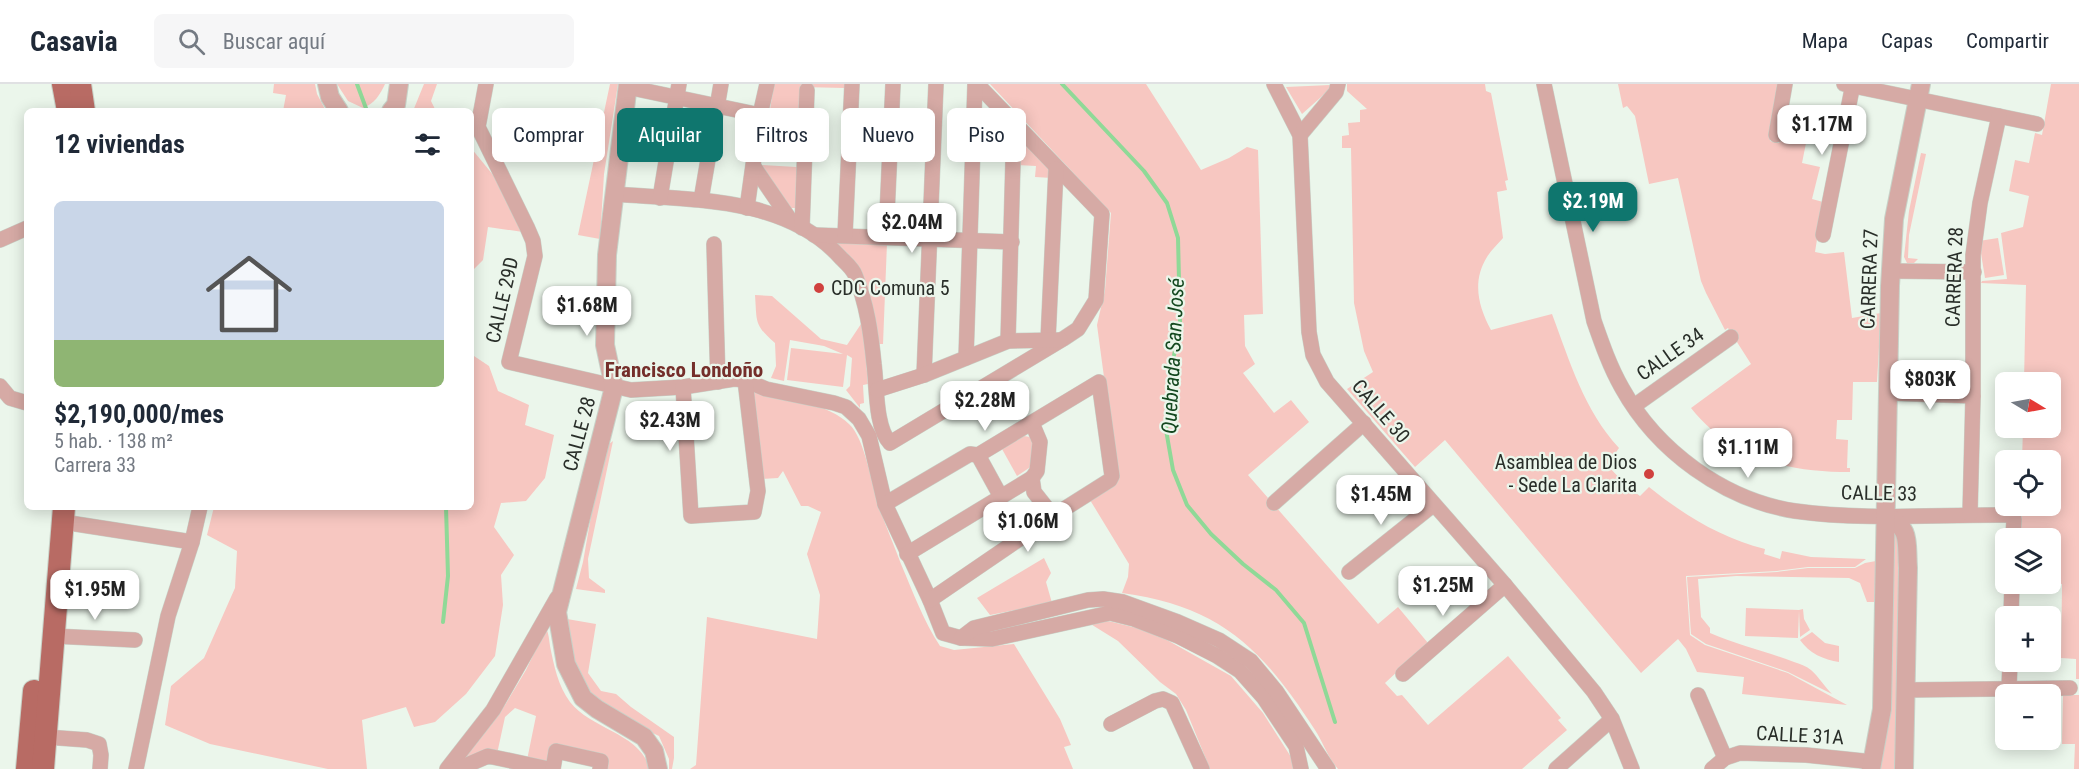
<!DOCTYPE html>
<html lang="es">
<head>
<meta charset="utf-8">
<style>
  body { margin:0; font-family:"Roboto Condensed",sans-serif; background:#f6f6f7; color:#1f2937; height:100vh; display:flex; flex-direction:column; font-size:22px; white-space:nowrap }
  * { box-sizing:border-box; margin:0 }
  p { font-size:20px; color:#747a83 }
  .icon { flex:none; width:33px; height:33px; fill:none; stroke:currentColor; stroke-width:2; stroke-linecap:round; stroke-linejoin:round }
  .map { position:relative; flex:1; overflow:hidden }
  .panel { position:absolute; left:24px; top:24px; width:450px; height:402px; display:flex; flex-direction:column; background:#fff; border-radius:9px; box-shadow:0 3px 15px #0003 }
  .panel>* { flex:none }
  .guide { position:absolute; left:492px; top:24px; width:570px; height:54px; display:flex; gap:12px }
  .needle { width:39px; rotate:100deg }
  .controls { position:absolute; left:1995px; top:288px; display:grid; gap:12px }
  .controls a { display:grid; place-items:center; width:66px; height:66px; border-radius:9px; background:#fff; box-shadow:0 3px 15px #0003; font-size:30px }
  .price { position:absolute; translate:-50% -51px; padding:0 14px; border-radius:12px; background:#fff; color:#222; font-size:20px; line-height:39px; filter:drop-shadow(0 2px 3px #0008) }
  .price::after { content:''; position:absolute; left:50%; top:36px; width:18px; height:14px; margin-left:-9px; background:inherit; clip-path:polygon(0 0,100% 0,50% 100%) }
  .price.selected { background:#0f766e; color:#fff }
  ul { padding:0; list-style:none }
  li { display:grid; align-content:center; gap:12px; height:318px; padding:0 30px }
  li+li { border-top:2px solid #e0e1e3 }
  li span { display:grid; place-items:center; height:186px; border-radius:9px; color:#555 }
  li>.icon { margin-inline-start:auto }
  span .icon { width:108px; height:108px; fill:#fffc; stroke-width:1 }
  li b { font-size:26px }
  h2 { display:flex; justify-content:space-between; align-items:center; height:72px; padding:0 30px; font-size:26px }
  .chip { padding:0 21px; border-radius:9px; background:#fff; box-shadow:0 3px 15px #0003; font-size:21px; line-height:54px }
  .chip.selected { background:#0f766e; color:#fff }
  header { display:flex; align-items:center; gap:36px; box-sizing:border-box; height:84px; padding:0 30px; background:#fff; border-bottom:2px solid #e0e1e3 }
  header strong { font-size:28px }
  nav { display:flex; gap:33px; margin-inline-start:auto; font-size:21px }
  .search { width:420px; height:54px; background:#f6f6f7; display:flex; align-items:center; gap:15px; box-sizing:border-box; padding:0 21px; border-radius:9px; color:#747a83; font-size:22px }
  .map>svg:first-child { display:block }
  .green { fill:#f7c7c1 }
  .lines { fill:none; stroke-linecap:round; stroke-linejoin:round }
  .stream { stroke:#8fd997; stroke-width:4 }
  .minor-casing { stroke:#c8d2c8; stroke-width:16 }
  .tertiary-casing { stroke:#c8d2c8; stroke-width:20 }
  .primary-casing { stroke:#c8d2c8; stroke-width:24 }
  .minor { stroke:#d6aaa5; stroke-width:15 }
  .tertiary { stroke:#d6aaa5; stroke-width:18 }
  .primary { stroke:#b86b64; stroke-width:22 }
  .poi-dot { fill:#d0413e; stroke:#ebf6eb; stroke-width:2 }
  .labels { text-anchor:middle; dominant-baseline:central; stroke-width:4.5; stroke-linejoin:round; paint-order:stroke }
  .street-label { font-size:20px; fill:#292e29; stroke:#ebf6eb }
  .poi-label { font-size:20px; fill:#292e29; stroke:#ebf6eb; text-anchor:start }
  .water-label { font-size:21px; font-style:italic; fill:#14481f; stroke:#ebf6eb }
  .neighbourhood-label { font-size:21px; font-weight:bold; fill:#742e2a; stroke:#ebf6eb }
</style>
</head>
<body>
<header>
<strong>Casavia</strong>
<div class="search"><svg class="icon" aria-label="search" viewBox="0 0 24 24"><circle cx="10" cy="10" r="6"/><path d="M15 15l6 6"/></svg>Buscar aquí</div>
<nav><a>Mapa</a><a>Capas</a><a>Compartir</a></nav>
</header>
<div class="map">
<svg width="2079" height="685" viewBox="0 0 2079 685">
  <rect width="100%" height="100%" fill="#ebf6eb"/>
  <g class="green">
    <polygon points="274,0 315,0 317,10 326,27 283,27 286,11 273,9"/>
    <path d="M337 0H385C380 11 374 20 363 24L348 17Z"/>
    <polygon points="424,0 437,0 431,17 436,27 413,27"/>
    <polygon points="610,0 618,0 604,90 600,155 578,151"/>
    <polygon points="774,0 844,0 844,4 802,3 797,36 769,32"/>
    <path d="M990 0H1146L1201 86 1229 74 1247 63 1258 66 1263 230 1244 231 1245 262 1255 280 1243 289 1274 329 1291 316 1309 338 1248 391 1378 540 1398 523 1428 559 1385 599 1397 612 1402 611 1428 641 1508 572 1561 634 1558 636 1567 646 1522 685H1338C1328 674 1323 658 1315 646 1263 565 1220 522 1122 509L1128 493 1129 480 1090 416 1110 403 1113 360 1097 241 1105 206 1111 129Z"/>
    <path d="M1347 0H1485L1486 7 1491 9 1508 96 1505 97 1507 106 1497 108 1503 154C1498 160 1491 166 1487 173 1472 197 1478 222 1491 246L1552 230C1570 278 1584 326 1619 364L1607 381 1628 403 1640 412 1649 403C1684 431 1721 454 1765 465L1764 470 1780 475 1782 467 1811 473 1866 475 1855 483H1808L1777 487 1686 492 1690 551 1705 561 1788 589 1847 621 1742 610 1744 593 1697 588 1686 565 1678 555 1641 589 1445 356 1415 383 1347 305 1373 288 1364 267 1354 219 1351 64H1342V52L1349 51 1348 39 1360 38V26L1367 25 1347 7Z"/>
    <path d="M1618 0H1780L1770 57 1779 59 1781 49 1807 54 1802 79 1820 83 1812 115 1823 118 1815 168 1825 170 1844 168 1852 234 1881 229 1877 298H1853L1852 336H1837L1836 355 1848 356 1847 384H1850V388C1788 388 1732 375 1691 324L1751 280 1728 244 1725 246 1706 209 1701 197 1678 94 1649 100 1635 32 1627 22 1623 24Z"/>
    <polygon points="2051,0 2079,0 2079,595 2076,595 2076,575 2061,574 2062,500 2051,499 2050,454 2021,454 2021,422 2050,422 2050,376 2022,376 2023,344 2050,344 2050,298 2024,298 2026,201 1981,199 1982,197 2007,195 2001,149 2023,143 2029,112 2009,107 2015,76 2029,79 2035,49 2042,51"/>
    <polygon points="1330,1 1329,6 1302,30 1286,3"/>
    <polygon points="1021,55 1052,88 1052,94 1035,93 1036,82 1017,81 1018,56"/>
    <polygon points="471,64 498,97 523,148 488,143 483,176 471,188"/>
    <polygon points="1921,69 1926,70 1909,151 1908,174 1918,175 1914,179 1907,179 1904,173 1909,127"/>
    <polygon points="761,81 797,83 795,124 789,124"/>
    <polygon points="1998,154 2004,191 1985,194 1979,157"/>
    <polygon points="837,157 887,159 883,260 879,260 837,162"/>
    <path d="M755 211 772 212 821 255 847 261 863 237 868 300 863 301 864 319 860 320V324L846 306 850 302 852 274 847 271 843 303 787 296 791 264 843 270 824 262 790 256 784 297 771 294 776 282 775 259C754 241 757 238 755 211Z"/>
    <polygon points="471,270 489,282 498,307 529,321 525,341 554,351 545,394 526,417 501,419 494,443 514,471 501,491 503,521 495,572 466,610 435,638 414,643 406,623 362,636 367,685 328,685 210,660 165,641 171,602 204,574 235,504 237,467 207,451 214,423 471,423"/>
    <path d="M750 306C779 311 827 319 849 340 865 354 872 403 880 425 886 443 894 461 901 480 913 508 923 536 940 562L954 566 1014 560 1060 635 1071 661 1064 663 1073 685H690L696 681 707 533 817 555 820 511 807 470 821 428 808 422H801L783 387 778 394 762 395Z"/>
    <polygon points="1024,352 1030,353 1034,359 1032,382 1017,392 1002,365"/>
    <polygon points="613,357 588,475 589,494 605,506 605,509 576,505 583,478 593,421 608,361"/>
    <polygon points="1895,447 1904,464 1897,685 1878,685 1891,450"/>
    <polygon points="1044,474 1051,489 1046,498 1052,519 990,531 977,514"/>
    <path d="M1876 477 1875 518H1867L1860 499 1849 494 1736 492 1698 495 1701 533 1710 544V549C1737 561 1766 567 1794 578 1800 580 1806 582 1811 586 1818 592 1825 603 1832 610L1788 588 1706 560 1691 550 1687 493 1777 488 1808 484H1855L1865 479Z"/>
    <polygon points="1746,524 1799,526 1803,525 1804,535 1810,546 1800,553 1799,527 1798,554 1745,552"/>
    <polygon points="567,535 596,540 588,589 601,607 616,610 631,623 674,653 674,674 672,685 669,685 669,675 659,652 634,640 591,611 575,577"/>
    <polygon points="1104,536 1137,544 1167,556 1231,592 1263,629 1291,673 1294,685 1210,685 1186,626 1176,610 1160,598 1118,557 1089,539"/>
    <path d="M546 544C549 550 549 556 550 562 554 582 558 602 570 618 592 646 640 649 650 685H604L553 662 546 680 527 676 536 632 515 624 505 633 497 670 466 677 461 669 505 621 526 586Z"/>
    <path d="M1812 548 1825 559 1839 562V578C1824 576 1809 569 1800 556Z"/>
    <polygon points="2063,611 2079,611 2079,685 2074,685 2075,660 2062,660"/>
  </g>
  <g class="lines">
    <g class="stream">
      <polyline points="357,0 367,27"/>
      <polyline points="1062,0 1144,87 1167,119 1178,154 1180,238 1173,277 1166,346 1173,386 1187,421 1211,450 1243,480 1276,506 1304,539 1335,638"/>
      <polyline points="443,538 448,492 446,423"/>
    </g>
    <defs>
      <g id="minor">
        <polyline points="486,0 478,43 527,143 533,157 535,172 509,278 631,306 683,303 734,295 745,296 766,305 834,319 846,323 859,335 869,352 885,420 930,516 943,549 961,554 992,555 1110,529 1134,535 1178,552 1217,572 1240,587 1264,614 1296,662 1301,685"/>
        <polyline points="1274,0 1300,51 1309,248 1313,271 1327,298 1505,501 1594,608 1612,635 1632,685"/>
        <path d="M1544 0 1594 237C1602 260 1610 283 1622 304 1657 367 1724 416 1795 427 1866 437 1939 430 2010 431L2014 435 2013 454"/>
        <polyline points="1844,0 2037,40"/>
        <polyline points="627,3 760,31"/>
        <polyline points="1300,51 1336,8 1338,0"/>
        <polyline points="1776,51 1785,0"/>
        <polyline points="754,83 791,137"/>
        <path d="M614 110C690 116 786 112 841 174 846 179 853 185 855 191 867 220 871 250 874 280 877 302 875 343 890 359L1063 255 1078 245 1096 216 1102 130 977 0"/>
        <polyline points="660,114 679,0"/>
        <polyline points="701,116 721,0"/>
        <polyline points="747,124 760,31 767,0"/>
        <polyline points="802,144 807,6"/>
        <polyline points="814,151 1012,158"/>
        <polyline points="845,151 852,0"/>
        <polyline points="1823,151 1853,0"/>
        <polyline points="886,152 893,0"/>
        <polyline points="0,156 27,144"/>
        <polyline points="714,160 718,298"/>
        <polyline points="1891,187 1974,188"/>
        <polyline points="1048,256 1056,85"/>
        <polyline points="1008,257 1014,40"/>
        <polyline points="966,274 975,0"/>
        <polyline points="924,291 936,0"/>
        <polyline points="0,302 10,314 27,319"/>
        <polyline points="683,303 691,432 754,428 758,407 745,296"/>
        <polyline points="877,306 924,291 1008,257 1060,256"/>
        <polyline points="1888,309 1973,312"/>
        <polyline points="1634,322 1731,253"/>
        <polyline points="1032,339 1040,358 1037,387 1032,394 1034,408 1053,432"/>
        <polyline points="978,371 1001,413"/>
        <polyline points="1274,419 1364,339"/>
        <polyline points="885,420 970,370 978,371 1099,298 1112,392 1110,396 1053,432 930,516"/>
        <polyline points="1970,430 1973,312 1973,171 1980,119 1999,32"/>
        <polyline points="63,438 192,458"/>
        <polyline points="907,470 1032,394"/>
        <polyline points="1349,488 1433,421"/>
        <polyline points="2011,532 2012,500"/>
        <polyline points="53,552 135,556"/>
        <polyline points="961,554 974,544 1088,516 1103,515 1123,518 1178,538 1219,556 1251,577 1276,607 1328,685"/>
        <polyline points="1403,590 1505,501"/>
        <polyline points="2009,604 2010,578"/>
        <polyline points="1905,606 2070,604"/>
        <polyline points="1698,611 1725,674"/>
        <polyline points="1111,640 1155,617 1163,615 1172,619 1202,685"/>
        <polyline points="46,653 87,656 99,660 101,671 100,685"/>
        <polyline points="136,685 168,532 192,458 200,423"/>
        <polyline points="447,685 493,626 557,514"/>
        <polyline points="458,685 488,672 549,685"/>
        <polyline points="553,685 556,667 601,677 600,685"/>
        <polyline points="1556,685 1612,635"/>
        <polyline points="1712,685 1725,674 1740,669 1806,671 1873,678"/>
      </g>
      <g id="tertiary">
        <polyline points="327,0 330,13 339,27"/>
        <polyline points="628,0 607,171 605,261 614,303 557,528 566,580 583,614 597,625 644,653 654,667 658,685"/>
        <polyline points="391,27 396,21 399,0"/>
        <path d="M1885 431C1912 445 1906 457 1908 484L1904 685"/>
        <polyline points="1871,685 1882,625 1890,202 1894,135 1921,0"/>
      </g>
      <g id="primary">
        <polyline points="63,0 68,27"/>
        <polyline points="80,0 84,27"/>
        <polyline points="27,685 34,607"/>
        <polyline points="43,685 64,423"/>
      </g>
    </defs>
    <use href="#minor" class="minor-casing"/>
    <use href="#tertiary" class="tertiary-casing"/>
    <use href="#primary" class="primary-casing"/>
    <use href="#minor" class="minor"/>
    <use href="#tertiary" class="tertiary"/>
    <use href="#primary" class="primary"/>
  </g>
  <g class="poi-dot">
    <circle cx="819" cy="204" r="6"/>
    <circle cx="1649" cy="390" r="6"/>
  </g>
  <g class="labels">
    <g class="street-label">
      <text transform="translate(1954 193) rotate(-88)">CARRERA 28</text>
      <text transform="translate(1869 195) rotate(-88)">CARRERA 27</text>
      <text transform="translate(502 216) rotate(-77)">CALLE 29D</text>
      <text transform="translate(1670 270) rotate(-35)">CALLE 34</text>
      <text transform="translate(1381 327) rotate(49)">CALLE 30</text>
      <text transform="translate(579 350) rotate(-75)">CALLE 28</text>
      <text transform="translate(1879 409) rotate(1)">CALLE 33</text>
      <text transform="translate(1800 651) rotate(3)">CALLE 31A</text>
    </g>
    <g class="poi-label">
      <text x="831" y="204">CDC Comuna 5</text>
      <text x="1637" y="378" text-anchor="end">Asamblea de Dios<tspan x="1637" dy="23">- Sede La Clarita</tspan></text>
    </g>
    <g class="water-label">
      <text transform="translate(1173 272) rotate(-87)">Quebrada San José</text>
    </g>
    <g class="neighbourhood-label">
      <text x="684" y="286">Francisco Londoño</text>
    </g>
  </g>
</svg>
<div class="controls">
<a><svg class="needle" viewBox="-14 -14 28 28"><path d="M0-13l5 13h-10z" fill="#e53935"/><path d="M0 13l5-13h-10z" fill="#747a83"/></svg></a>
<a><svg class="icon" aria-label="locate" viewBox="0 0 24 24"><circle cx="12" cy="12" r="6"/><path d="M12 2v4M12 18v4M2 12h4M18 12h4"/></svg></a>
<a><svg class="icon" aria-label="layers" viewBox="0 0 24 24"><path d="M12 4l9 5-9 5-9-5zM3 14l9 5 9-5"/></svg></a>
<a>+</a>
<a>−</a>
</div>
<b class="price" style="left:1822px;top:72px">$1.17M</b>
<b class="price selected" style="left:1593px;top:149px">$2.19M</b>
<b class="price" style="left:912px;top:170px">$2.04M</b>
<b class="price" style="left:587px;top:253px">$1.68M</b>
<b class="price" style="left:1930px;top:327px">$803K</b>
<b class="price" style="left:985px;top:348px">$2.28M</b>
<b class="price" style="left:670px;top:368px">$2.43M</b>
<b class="price" style="left:1748px;top:395px">$1.11M</b>
<b class="price" style="left:1381px;top:442px">$1.45M</b>
<b class="price" style="left:1028px;top:469px">$1.06M</b>
<b class="price" style="left:1443px;top:533px">$1.25M</b>
<b class="price" style="left:95px;top:537px">$1.95M</b>
<div class="guide">
<a class="chip">Comprar</a>
<a class="chip selected">Alquilar</a>
<a class="chip">Filtros</a>
<a class="chip">Nuevo</a>
<a class="chip">Piso</a>
</div>
<section class="panel">
<h2>12 viviendas<svg class="icon" aria-label="filters" viewBox="0 0 24 24"><path d="M4 7h16M4 17h16"/><circle cx="9" cy="7" r="2"/><circle cx="15" cy="17" r="2"/></svg></h2>
<ul>
<li><span style="background:linear-gradient(#c9d6e8 75%,#8fb573 0)"><svg class="icon" aria-label="home" viewBox="0 0 24 24"><path d="M3 11l9-7 9 7M6 9v11h12V9"/></svg></span><div><b>$2,190,000/mes</b><p>5 hab. · 138 m²</p><p>Carrera 33</p></div></li>
</ul>
</section>
</div>
</body>
</html>
